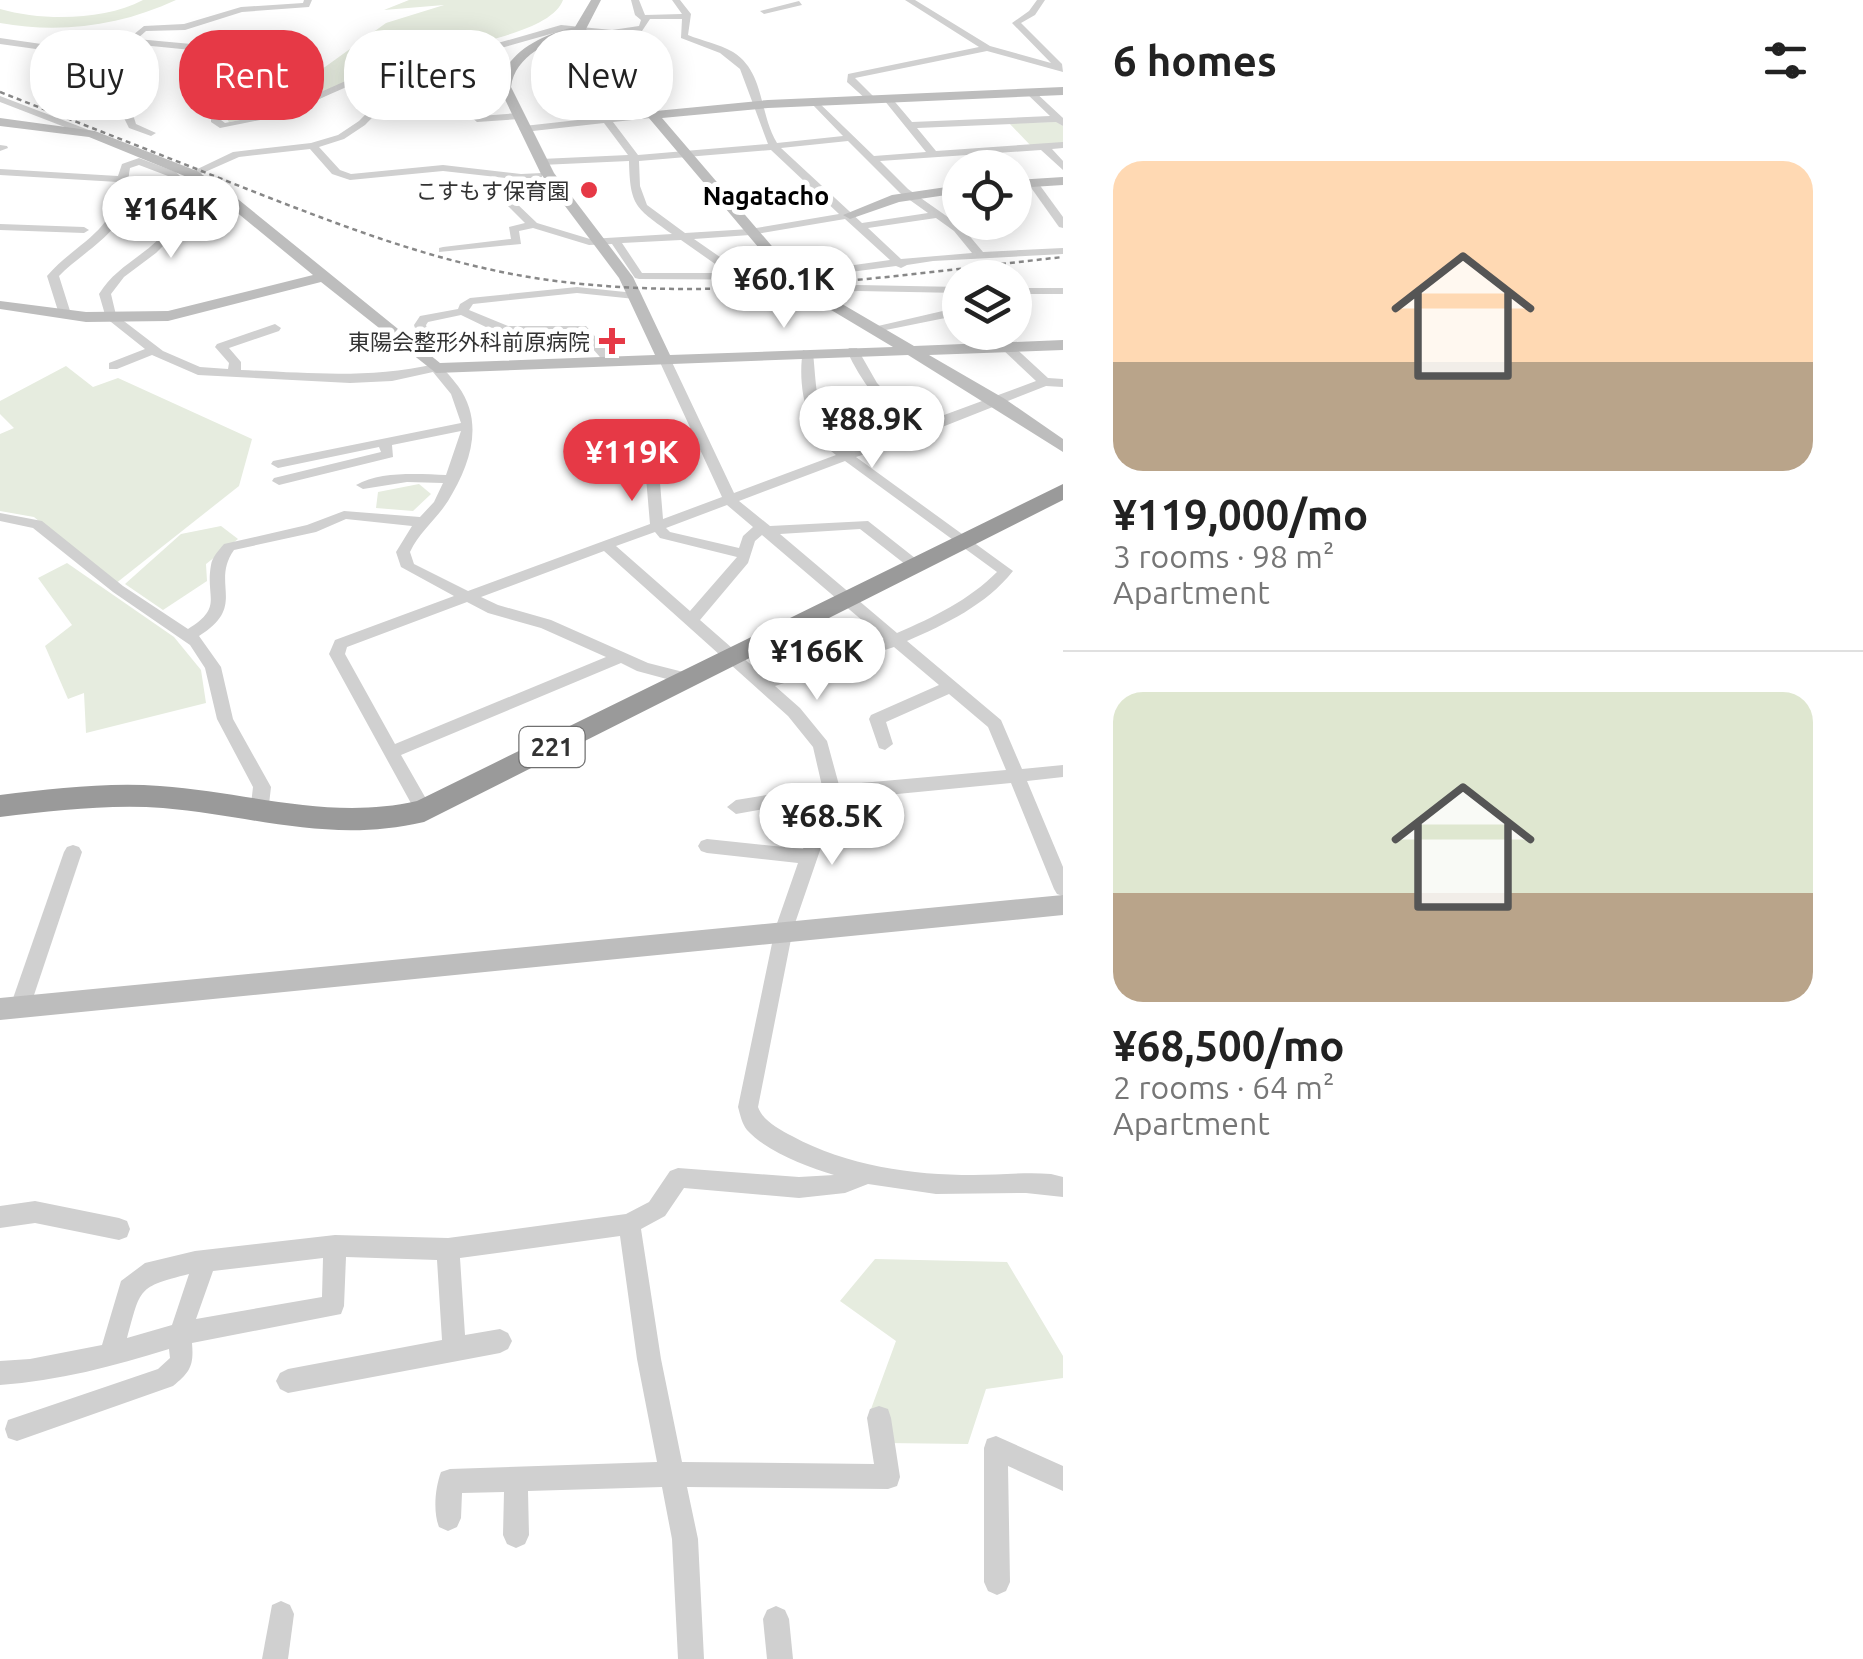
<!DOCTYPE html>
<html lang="en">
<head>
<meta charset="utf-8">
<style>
  body { margin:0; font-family:Ubuntu,"Noto Sans JP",sans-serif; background:#f6f6f6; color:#222; height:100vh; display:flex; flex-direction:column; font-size:38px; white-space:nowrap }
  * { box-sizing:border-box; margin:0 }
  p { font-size:32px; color:#767676 }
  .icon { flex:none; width:55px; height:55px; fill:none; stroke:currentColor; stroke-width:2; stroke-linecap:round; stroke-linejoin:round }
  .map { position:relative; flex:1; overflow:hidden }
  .side { display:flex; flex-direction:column; background:#fff; width:800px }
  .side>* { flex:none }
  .top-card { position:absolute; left:30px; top:30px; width:882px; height:90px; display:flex; gap:20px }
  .fabs { position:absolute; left:942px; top:150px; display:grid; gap:20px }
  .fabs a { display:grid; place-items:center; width:90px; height:90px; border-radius:50%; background:#fff; box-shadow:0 5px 25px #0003; font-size:50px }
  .price { position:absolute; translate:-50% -85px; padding:0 22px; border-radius:35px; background:#fff; color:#222; font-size:32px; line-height:65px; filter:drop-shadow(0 2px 5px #0008) }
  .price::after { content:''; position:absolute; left:50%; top:60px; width:30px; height:22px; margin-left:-15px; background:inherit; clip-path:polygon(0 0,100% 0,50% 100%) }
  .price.selected { background:#e63946; color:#fff }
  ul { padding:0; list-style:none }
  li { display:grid; align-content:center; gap:20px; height:530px; padding:0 50px }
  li+li { border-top:2px solid #e0e0e0 }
  li span { display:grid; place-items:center; height:310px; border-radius:30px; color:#555 }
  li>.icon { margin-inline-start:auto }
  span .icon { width:180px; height:180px; fill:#fffc; stroke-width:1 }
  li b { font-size:42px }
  h2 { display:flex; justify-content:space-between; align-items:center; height:120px; padding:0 50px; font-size:42px }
  .chip { padding:0 35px; border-radius:40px; background:#fff; box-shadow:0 5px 25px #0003; font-size:35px; line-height:90px }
  .chip.selected { background:#e63946; color:#fff }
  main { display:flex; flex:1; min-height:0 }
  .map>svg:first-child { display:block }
  .green { fill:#e6ecdf }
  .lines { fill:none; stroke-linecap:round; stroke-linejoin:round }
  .street { fill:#d0d0d0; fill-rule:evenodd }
  .secondary { fill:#bdbdbd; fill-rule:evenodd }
  .highway { fill:#9a9a9a; fill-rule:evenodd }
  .rail { stroke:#888; stroke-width:2.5; stroke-dasharray:5 4; stroke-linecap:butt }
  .poi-dot { fill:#e63946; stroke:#fff; stroke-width:4 }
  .labels { text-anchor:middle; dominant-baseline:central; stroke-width:10; stroke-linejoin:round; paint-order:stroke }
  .far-poi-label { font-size:22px; fill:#333; stroke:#fff; text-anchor:end }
  .far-neighbourhood-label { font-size:25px; font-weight:bold; fill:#000; stroke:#fff }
  .shield { fill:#fff; stroke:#707070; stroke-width:2.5 }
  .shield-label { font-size:25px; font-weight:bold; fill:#333 }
</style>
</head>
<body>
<main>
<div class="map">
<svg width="1063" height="1659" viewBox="0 0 1063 1659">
  <rect width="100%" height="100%" fill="#fff"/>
  <g class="green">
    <path d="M143 0H176C120 26 60 34 0 23V9C42 21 103 21 143 0Z"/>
    <path d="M409 0H563C551 34 454 47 419 56L407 53 316 101 261 117 229 122 224 115 293 78 325 67 386 23 444 5 384 10Z"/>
    <polygon points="1057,122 1063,126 1063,144 1031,146 1009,123"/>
    <polygon points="66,366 93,387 118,378 252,439 239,486 115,584 34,517 0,511 0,434 14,428 0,414 0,401"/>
    <polygon points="419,484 431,494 413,511 376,508 378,492"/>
    <polygon points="221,526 238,539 206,564 207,581 163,610 125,584 181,534"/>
    <polygon points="67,563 174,637 201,670 206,703 86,733 84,693 68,699 45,646 72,625 38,578"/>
    <polygon points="875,1259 1007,1262 1063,1356 1063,1378 986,1389 968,1444 885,1443 871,1409 896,1341 840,1301"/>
  </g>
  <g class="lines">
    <g class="street">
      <polygon points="304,0 312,0 309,7 242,12 185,30 146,31 137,39 213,46 294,72 294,76 221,120 225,123 298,108 298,112 295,113 220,128 211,122 211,118 284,75 212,52 131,44 126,47 122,44 144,26 184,24 241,7 303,3"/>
      <path d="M631 0H639L645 15 682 14 672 0H680L691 14 688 35C703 41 719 44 733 52 765 72 759 114 777 143L843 136 811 103 809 101 814 98 874 156 926 152 884 100V96H890L912 122 1050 116 1025 92 1033 90 1063 118V126L1056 122 917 128 936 151 1063 142V148L1052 149 1063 161V170L1041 150 880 161 908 189 962 227 983 252 1063 248V254L933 261 907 265 901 268 896 266 790 280 639 279 635 278 612 244 589 245 533 228 519 231 521 244 439 252V248L443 247 511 239 509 227 525 223 503 201 523 180 443 171 350 180 332 174 310 149 239 157 196 176 187 174 233 152 311 143 338 135 359 121 399 80 442 59 561 25 612 30 639 26 641 20 635 15ZM650 19H682L681 38 720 53 740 69 768 144 638 155 613 122 651 118 656 115 654 113 616 116 592 102 589 103V107L605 117 524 126 519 129 524 132 604 123 628 155 541 159 536 162 541 165 629 161C630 207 636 208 672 234L590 239 537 223 514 201 535 178 542 177V173L521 174 443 165 351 174 340 170 319 147 344 139 365 125 405 84 448 63 561 31 612 36 642 31ZM848 141 900 193 928 213 862 223 781 148ZM771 150 839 214 750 229 685 233 647 205 640 186 639 161ZM936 218 954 231 972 253 901 259 868 228ZM845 219 890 260 790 274 743 273 694 239 750 235ZM681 240 728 273H642L622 243Z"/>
      <polygon points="905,0 915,0 990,46 1051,63 1012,23 1029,11 1037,0 1045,0 1035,15 1021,23 1062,64 1063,72 987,51 855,78 876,99 868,101 847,82 848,74 979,47"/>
      <polygon points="799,1 802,5 764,14 760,11"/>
      <path d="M0 38 110 54 135 63V67L95 90C115 97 131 103 136 124L156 133 151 136 129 128 119 108 83 90 125 65 108 59 0 44Z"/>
      <polygon points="444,50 447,55 383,71 310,103 282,108 277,105 305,99 377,67"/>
      <polygon points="0,96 94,132 96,134 88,136 0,102"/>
      <polygon points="475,113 480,116 519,113 524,116 519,119 477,122 470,116"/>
      <polygon points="0,145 7,146 8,148 0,151"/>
      <path d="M139 158 176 172 192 188 209 183 214 186 199 193 176 233 156 253 124 277 111 294 116 315 163 351 200 367 228 369 229 363 215 347 217 344 275 324 281 328 279 331 229 348 241 362V370C311 373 366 379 436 364 445 369 451 377 458 386 485 423 470 465 448 501 436 520 419 532 410 552L414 564 468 591 650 524 643 443 650 439 694 436 658 358 660 355 670 358 734 493 836 455C806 433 797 385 803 350L813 353C817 389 815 428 848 451L906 429C881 406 861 382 847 351L849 348H857L877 383 917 425 1036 381 984 332H998L1048 378 1063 379V387L1046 386 922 435 856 457 1013 571C986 605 946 624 907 641L1001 720 1022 769 1063 765V777L1027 781 1063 867V896L1057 894 1054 889 1011 783 856 798H838L793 929 758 1107C763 1121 779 1129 792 1136 847 1166 912 1175 973 1175 999 1175 1025 1172 1051 1174L1063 1177V1197L1026 1193 936 1194 868 1184 845 1193 799 1198 684 1188 665 1216 641 1229 661 1359 682 1462 874 1464 867 1418 870 1409 879 1406 888 1409 891 1418 900 1477 897 1486 888 1489 687 1487 698 1539 704 1659H678L672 1539 662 1487 528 1491 529 1535 525 1544 516 1548 507 1544 503 1535 504 1492 462 1493 461 1518 457 1527 448 1531 439 1527C433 1512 435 1488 441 1472L450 1469 657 1462 637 1359 620 1236 460 1258 465 1335 500 1329 508 1333 512 1341 508 1349 500 1353 288 1393 280 1389 276 1381 280 1373 288 1369 442 1340 437 1260 346 1257 344 1306 341 1314 192 1343C194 1366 190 1372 173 1386L17 1441 8 1438 5 1429 8 1420 158 1369 170 1358 169 1349C114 1366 58 1381 0 1385V1361L30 1359 102 1345 121 1281 145 1263 195 1251 335 1235 448 1238 626 1214 649 1202 670 1171 678 1168 799 1177 834 1175C806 1166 767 1152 747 1130 742 1124 740 1114 738 1107L775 929 798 863 707 853 701 851 698 846 701 841 707 839 803 849 820 799 736 814 727 807 736 800 822 786 813 747 788 716 604 551 481 597 498 605 551 620 648 663 695 675 697 679 695 683 689 685 637 671 621 663 401 755 433 811 424 818 418 816 329 654 335 640 454 596 401 567 396 552 412 526 346 519 316 532 234 550C210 584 248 606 199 636L221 667 233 719 271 787 268 813 259 820 250 813 253 787 217 719 205 668 190 645 113 592 33 528 0 521V513L42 521 123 586 188 629C224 607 205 598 211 565 212 557 219 550 224 544L307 525 344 511 420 517 434 502 443 483 407 482 363 489 356 485C380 471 419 474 446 475L461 431 392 445 393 457 279 485 272 481 274 478 381 452 379 447 278 468 271 464 273 461 461 423 451 394 433 372 392 381 350 383 198 375 152 355 117 369H109V363L145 349 106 318 99 294C110 276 124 267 141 254 162 239 177 220 187 196L168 176 139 165 130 168C127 181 130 195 126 207 114 238 80 254 59 276L71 314 65 318 59 314 47 276C75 243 118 231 118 182L0 175V169L118 176 122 164ZM697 443 722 497 663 519 657 446ZM845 461 997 572C969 600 934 617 897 633L780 534 860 529 910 568H920V562L868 521 770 526 739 501ZM727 505 753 527 743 536 739 548 670 532 666 528ZM655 532 660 538 737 557 690 611 616 546ZM762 535 884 639 765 677 700 620 748 563 755 541ZM467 602 488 613 541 628 606 657 395 744 345 654 347 647ZM894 647 939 685 871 715 869 719 879 748 885 750 893 744 886 722 949 694 988 727 1006 770 839 785 827 741 800 708 775 686ZM323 1258 322 1297 196 1319 213 1271ZM189 1274 172 1325 127 1338C141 1288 137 1287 189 1274Z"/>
      <polygon points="1032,179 1036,180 1063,217 1063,228 1059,227 1027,182"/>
      <polygon points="0,224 84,227 89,230 84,233 0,230"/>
      <polygon points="858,285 960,287 960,293 858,291 806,294 800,291 806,288"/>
      <polygon points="577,287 635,293 641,296 635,299 577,293 473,304 469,310 508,326 586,326 614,358 614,364 606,364 579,333 508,333 490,329 461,315 428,322 426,325 434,350 430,360 420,357 422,350 414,325 420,316 458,309 460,304 470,298"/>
      <rect x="1015" y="288" width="48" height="6"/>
      <polygon points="960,307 960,315 871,333 865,329"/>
      <polygon points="73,845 79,847 82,852 30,1007 27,1013 20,1015 13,1013 10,1007 64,852 67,847"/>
      <polygon points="35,1201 119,1218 127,1221 130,1229 127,1237 119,1240 35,1223 0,1228 0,1206"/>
      <polygon points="996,1436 1063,1466 1063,1491 1008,1466 1010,1582 1006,1591 997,1595 988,1591 984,1582 984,1448 987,1439"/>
      <polygon points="281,1601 290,1605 294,1614 288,1659 262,1659 272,1605"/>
      <polygon points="776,1606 785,1610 789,1619 793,1659 767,1659 763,1619 767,1610"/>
    </g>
    <g class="secondary">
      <path d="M591 0H601L586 29 656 111 768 100 1063 87V95L768 108 662 118 801 280 914 346 1063 340V350L929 355 1005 399 1063 439V452L908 355 436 373 321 282 168 321 86 322 0 309V301L86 312 168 311 313 275 229 206 187 177 89 137 0 126V118L95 131 197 171 239 200 440 363 655 355 619 278 541 174 499 87C505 52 543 34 575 27ZM577 33 791 286 893 347 670 355 633 277 554 173 511 87C515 55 550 41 577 33Z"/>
      <polygon points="1063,177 1063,185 1015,188 1015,180"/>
      <polygon points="960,185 960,193 899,202 850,219 843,215 892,195"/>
      <polygon points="1063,895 1063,915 0,1020 0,998"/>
    </g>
    <path class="highway" d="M1063 484V500L424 822C330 844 255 816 163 808 108 804 54 811 0 817V795C53 789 107 782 160 786 248 792 329 821 417 801Z"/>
    <path class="rail" d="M0 92C82 124 164 156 247 189 342 226 434 262 535 278 711 305 888 276 1063 257"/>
  </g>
  <g class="poi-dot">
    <circle cx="589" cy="190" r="10"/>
    <path d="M607 326h10v10h10v10h-10v10h-10v-10h-10v-10h10z"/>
  </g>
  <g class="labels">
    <g class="far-poi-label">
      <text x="569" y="190">こすもす保育園</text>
      <text x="590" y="341">東陽会整形外科前原病院</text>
    </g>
    <g class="far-neighbourhood-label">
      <text x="766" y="196">Nagatacho</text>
    </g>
    <rect class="shield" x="519.5" y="727" width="65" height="40" rx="8"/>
    <g class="shield-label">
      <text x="552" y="747">221</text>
    </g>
  </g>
</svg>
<div class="fabs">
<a><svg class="icon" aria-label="locate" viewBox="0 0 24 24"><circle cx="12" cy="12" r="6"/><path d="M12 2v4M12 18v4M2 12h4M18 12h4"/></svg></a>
<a><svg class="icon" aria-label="layers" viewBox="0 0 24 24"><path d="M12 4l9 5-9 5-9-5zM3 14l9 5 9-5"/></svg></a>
</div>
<b class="price" style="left:171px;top:261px">¥164K</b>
<b class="price" style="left:784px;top:331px">¥60.1K</b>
<b class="price" style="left:872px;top:471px">¥88.9K</b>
<b class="price selected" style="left:632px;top:504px">¥119K</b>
<b class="price" style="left:817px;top:703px">¥166K</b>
<b class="price" style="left:832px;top:868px">¥68.5K</b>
<div class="top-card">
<a class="chip">Buy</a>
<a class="chip selected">Rent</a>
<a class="chip">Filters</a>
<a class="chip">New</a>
</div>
</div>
<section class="side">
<h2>6 homes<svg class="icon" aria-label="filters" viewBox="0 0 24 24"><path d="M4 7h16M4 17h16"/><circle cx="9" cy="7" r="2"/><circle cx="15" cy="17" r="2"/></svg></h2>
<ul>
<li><span style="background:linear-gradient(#ffd9b3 65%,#b9a48a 0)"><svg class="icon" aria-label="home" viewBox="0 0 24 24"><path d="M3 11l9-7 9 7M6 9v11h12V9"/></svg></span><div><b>¥119,000/mo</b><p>3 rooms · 98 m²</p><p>Apartment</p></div></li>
<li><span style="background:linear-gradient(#dfe7d0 65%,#b9a48a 0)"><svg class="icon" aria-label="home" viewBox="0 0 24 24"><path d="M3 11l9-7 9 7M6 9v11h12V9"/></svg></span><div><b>¥68,500/mo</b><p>2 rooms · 64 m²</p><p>Apartment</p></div></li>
</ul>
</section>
</main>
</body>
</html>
